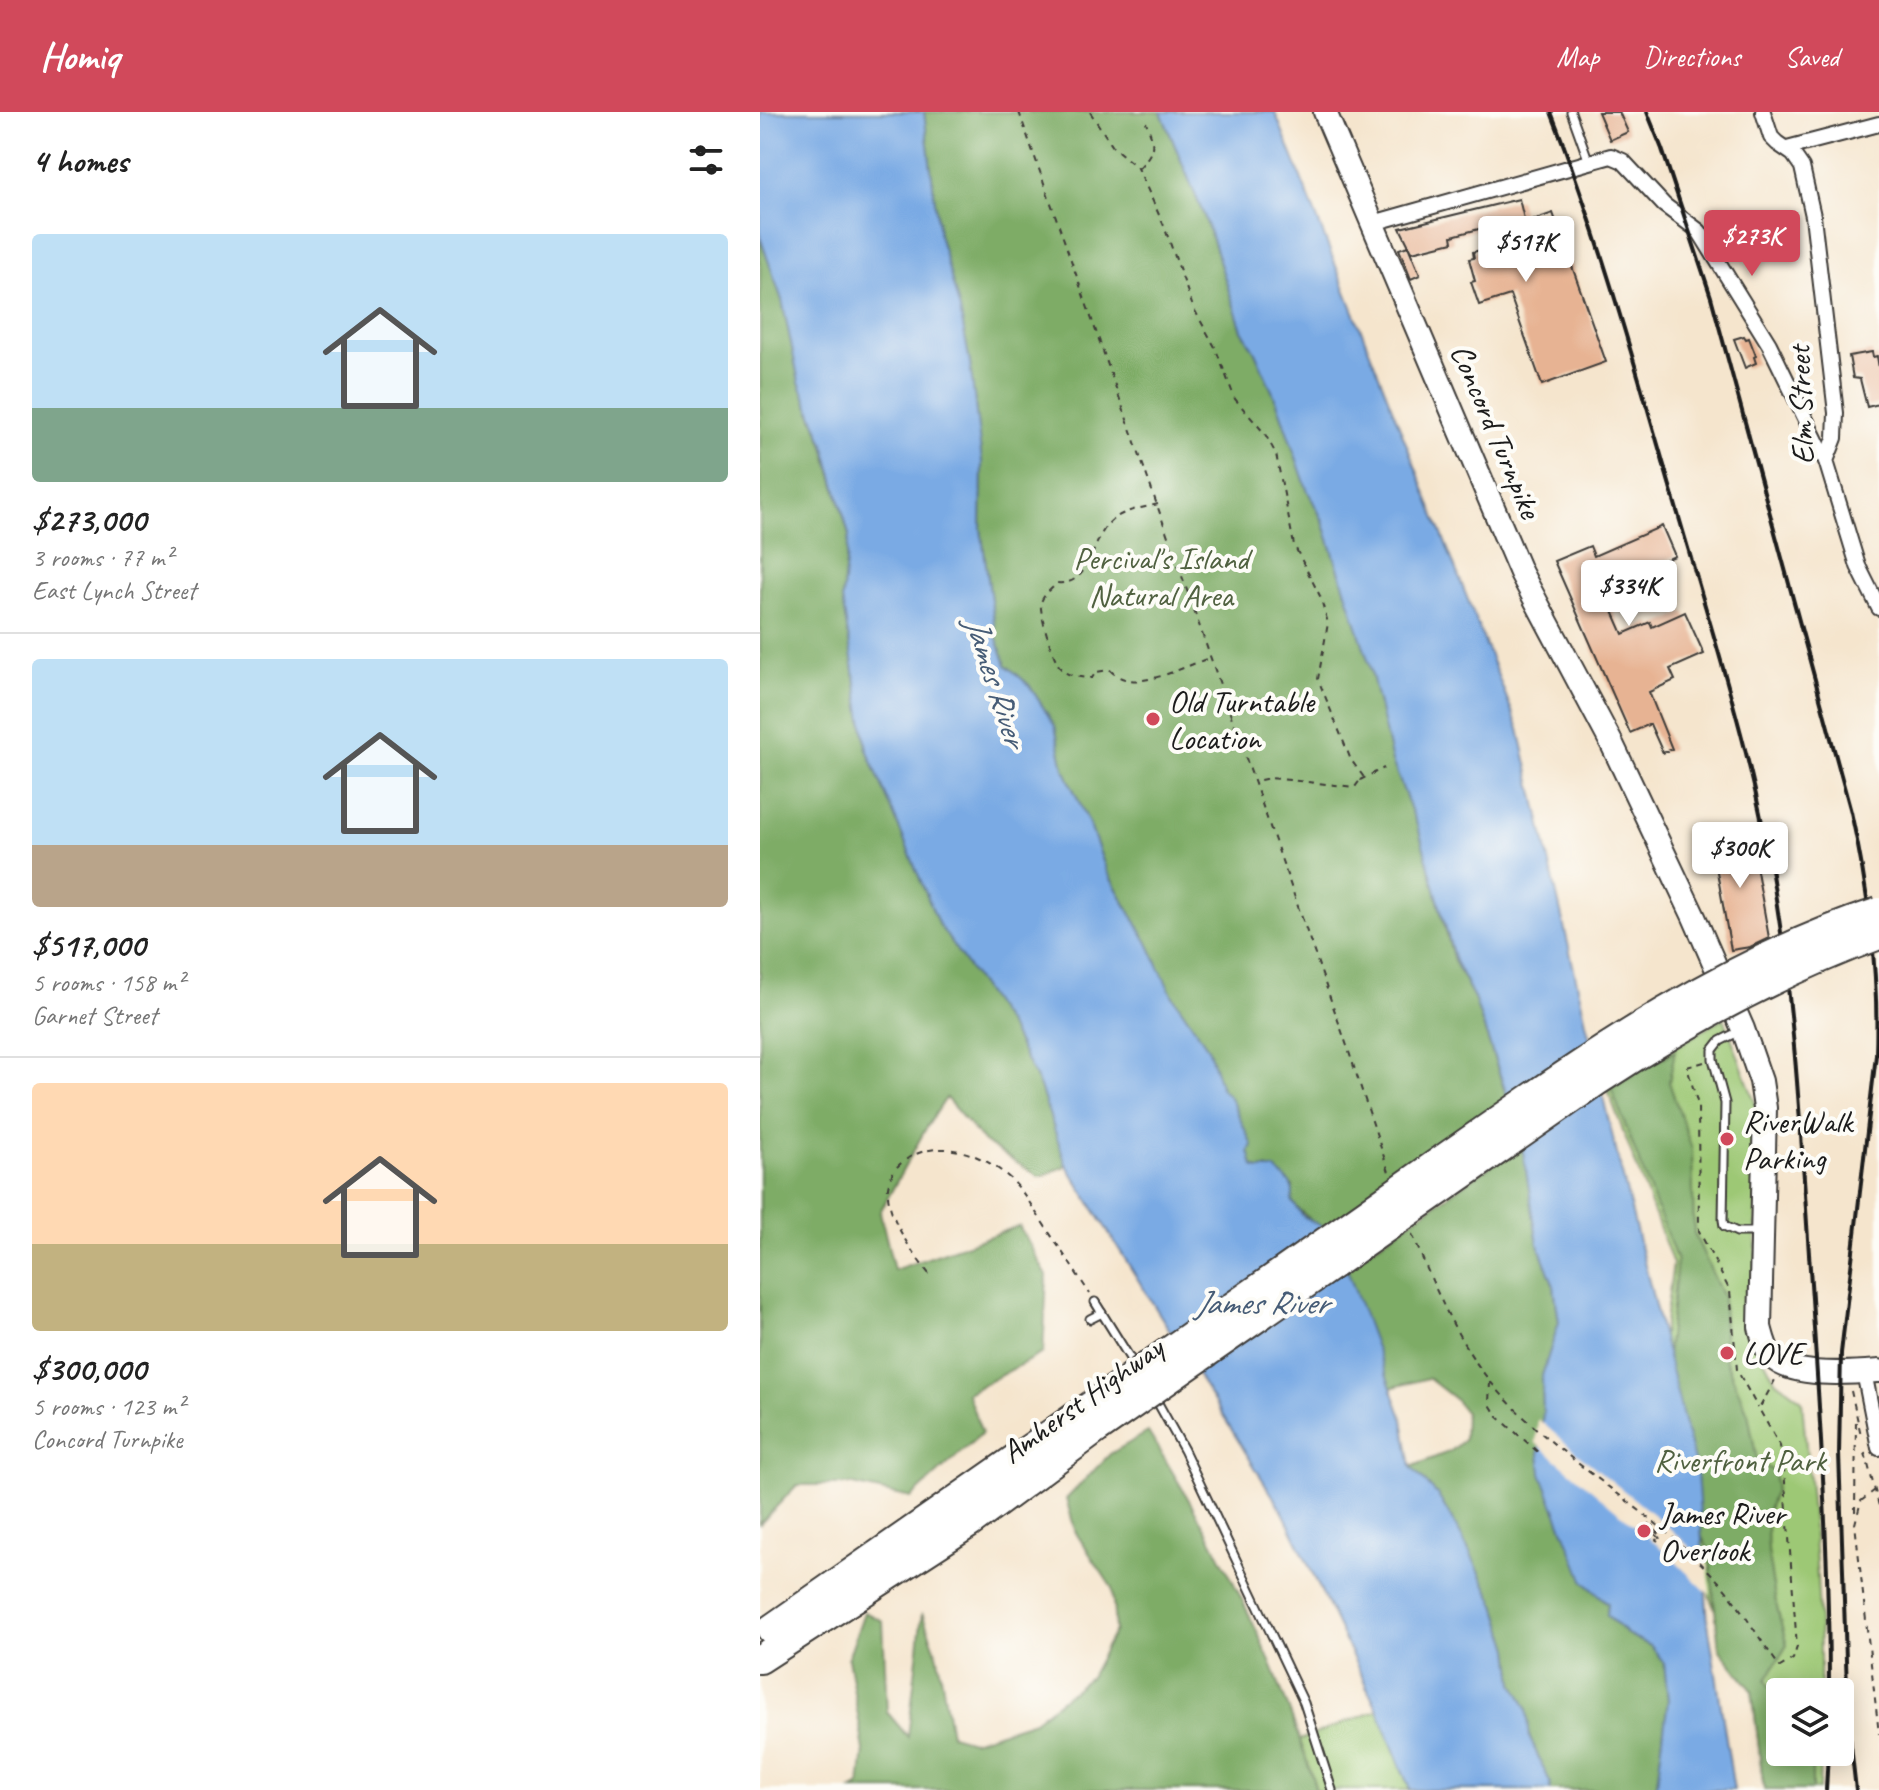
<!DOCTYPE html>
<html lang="en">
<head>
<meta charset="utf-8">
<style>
  body { margin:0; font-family:Caveat,sans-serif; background:#f6f6f6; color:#222; height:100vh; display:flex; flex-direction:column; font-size:30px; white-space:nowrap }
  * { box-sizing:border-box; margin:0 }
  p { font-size:26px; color:#767676 }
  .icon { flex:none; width:44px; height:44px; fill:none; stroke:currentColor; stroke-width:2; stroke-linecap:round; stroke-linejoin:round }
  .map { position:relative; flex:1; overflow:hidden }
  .drawer { display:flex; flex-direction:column; background:#fff; width:760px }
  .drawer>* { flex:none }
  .controls { position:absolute; left:1006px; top:1566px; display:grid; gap:16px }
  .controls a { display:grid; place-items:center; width:88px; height:88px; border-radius:8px; background:#fff; box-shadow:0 4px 20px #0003; font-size:40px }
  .price { position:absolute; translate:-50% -68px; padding:0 18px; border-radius:8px; background:#fff; color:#222; font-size:26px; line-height:52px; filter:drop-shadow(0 2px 4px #0008) }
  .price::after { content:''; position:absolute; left:50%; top:48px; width:24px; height:18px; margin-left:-12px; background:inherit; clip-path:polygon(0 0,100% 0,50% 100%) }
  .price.active { background:#d1495b; color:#fff }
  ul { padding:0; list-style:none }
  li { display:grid; align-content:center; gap:16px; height:424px; padding:0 32px }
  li+li { border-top:2px solid #e0e0e0 }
  li span { display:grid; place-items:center; height:248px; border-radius:8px; color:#555 }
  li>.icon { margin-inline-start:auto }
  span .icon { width:144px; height:144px; fill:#fffc; stroke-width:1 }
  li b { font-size:34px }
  h2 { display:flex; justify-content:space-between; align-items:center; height:96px; padding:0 32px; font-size:34px }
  header { display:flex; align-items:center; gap:48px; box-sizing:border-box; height:112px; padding:0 40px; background:#d1495b; color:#fff }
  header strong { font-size:38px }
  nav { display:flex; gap:44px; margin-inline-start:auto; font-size:28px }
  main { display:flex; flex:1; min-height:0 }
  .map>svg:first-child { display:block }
  .green { fill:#9dc875; stroke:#5c7248; stroke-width:2 }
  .forest { fill:#7eac66; stroke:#4d6441; stroke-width:2 }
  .water { fill:#7aaae4; stroke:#4b6380; stroke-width:2 }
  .pier { fill:#f5e5cd }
  .building { fill:#e7b393 }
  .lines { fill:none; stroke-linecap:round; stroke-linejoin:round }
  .lane-casing { stroke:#3d3a37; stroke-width:11 }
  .street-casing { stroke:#3d3a37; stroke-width:18 }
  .secondary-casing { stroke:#3d3a37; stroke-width:26 }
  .highway-casing { stroke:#3d3a37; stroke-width:32 }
  .path { stroke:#3d3a37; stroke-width:2; stroke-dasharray:6 6; stroke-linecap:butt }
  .lane { stroke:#fff; stroke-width:7 }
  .street { stroke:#fff; stroke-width:14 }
  .secondary { stroke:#fff; stroke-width:22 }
  .highway { stroke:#fff; stroke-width:28 }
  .rail { stroke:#1c1c1c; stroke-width:4 }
  .highway-bridge-casing { stroke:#3d3a37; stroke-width:32; stroke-linecap:butt }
  .highway-bridge { stroke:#fff; stroke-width:28 }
  .poi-dot { fill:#d1495b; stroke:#fdfcf7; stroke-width:3 }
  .labels { text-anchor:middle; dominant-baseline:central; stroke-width:8; stroke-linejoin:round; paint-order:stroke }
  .street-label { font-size:32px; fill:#1c1c1c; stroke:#fdfcf7 }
  .park-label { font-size:32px; fill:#506140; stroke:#fdfcf7 }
  .poi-label { font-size:32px; fill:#1c1c1c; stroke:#fdfcf7; text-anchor:start }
  .water-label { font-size:34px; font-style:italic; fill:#465c76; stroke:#fdfcf7 }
</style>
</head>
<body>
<header>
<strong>Homiq</strong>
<nav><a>Map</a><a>Directions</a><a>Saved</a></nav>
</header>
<main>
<section class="drawer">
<h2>4 homes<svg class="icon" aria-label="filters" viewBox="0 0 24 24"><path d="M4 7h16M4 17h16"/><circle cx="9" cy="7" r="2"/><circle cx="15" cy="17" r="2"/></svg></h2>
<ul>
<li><span style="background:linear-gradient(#bfe0f5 70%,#7fa58c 0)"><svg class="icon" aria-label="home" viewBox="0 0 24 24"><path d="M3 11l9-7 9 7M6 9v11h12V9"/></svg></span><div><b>$273,000</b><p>3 rooms · 77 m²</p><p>East Lynch Street</p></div></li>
<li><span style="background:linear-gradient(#bfe0f5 75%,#b9a48a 0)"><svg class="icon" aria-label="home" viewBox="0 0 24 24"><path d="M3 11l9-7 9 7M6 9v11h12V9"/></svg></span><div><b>$517,000</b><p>5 rooms · 158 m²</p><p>Garnet Street</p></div></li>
<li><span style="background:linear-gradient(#ffd9b3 65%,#c2b280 0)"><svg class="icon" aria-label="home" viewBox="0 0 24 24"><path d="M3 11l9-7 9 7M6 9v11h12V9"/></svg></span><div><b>$300,000</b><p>5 rooms · 123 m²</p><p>Concord Turnpike</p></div></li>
</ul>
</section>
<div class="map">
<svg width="1119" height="1678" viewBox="0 0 1119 1678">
  <rect width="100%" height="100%" fill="#fdfcf7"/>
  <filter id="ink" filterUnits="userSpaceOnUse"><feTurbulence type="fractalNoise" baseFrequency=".0125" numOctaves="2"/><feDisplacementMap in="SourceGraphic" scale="16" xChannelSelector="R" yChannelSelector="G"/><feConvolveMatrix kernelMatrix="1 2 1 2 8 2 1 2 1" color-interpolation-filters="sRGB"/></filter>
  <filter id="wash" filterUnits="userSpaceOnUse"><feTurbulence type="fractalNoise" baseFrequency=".006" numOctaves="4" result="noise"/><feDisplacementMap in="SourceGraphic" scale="32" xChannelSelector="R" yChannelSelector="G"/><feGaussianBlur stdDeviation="1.8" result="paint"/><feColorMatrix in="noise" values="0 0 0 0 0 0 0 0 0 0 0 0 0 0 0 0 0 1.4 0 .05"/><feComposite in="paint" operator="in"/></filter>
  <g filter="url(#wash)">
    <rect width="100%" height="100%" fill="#f5e5cd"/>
    <g class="green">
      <path d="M964 906 996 993V1232L1015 1268 1042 1288C1050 1385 1062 1483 1060 1580H1020V1640H1060L1059 1678H1004L992 1578 954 1496 916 1393 896 1275 913 1152 847 976Z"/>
      <polygon points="618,1598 650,1678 455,1678 451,1662"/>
    </g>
    <g class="forest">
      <path d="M164 0H401L445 106 482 218 495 240 517 290 547 377 563 409 610 554 632 649 659 718 694 849 714 886 750 995 566 1123C558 1109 541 1104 532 1089L533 1074 507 1056 499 1057 493 1054 471 987 461 977 448 936 412 883 388 831 347 760 330 714 304 657 295 614 269 573 246 553 236 524 221 417 222 350 210 251 200 198 179 122Z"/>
      <polygon points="0,125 22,188 39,270 63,331 89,423 82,487 107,637 178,811 251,918 280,975 306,1052 304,1055 280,1065 224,1030 186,986 165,1018 120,1100 134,1158 259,1114 287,1164 283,1241 207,1281 222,1321 151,1386 93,1373 37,1373 0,1412"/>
      <path d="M915 939 909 970 932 1037 934 1121 963 1185 965 1247 988 1301 997 1348 1014 1360C1019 1386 1009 1382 1008 1402 1004 1438 1016 1498 1027 1533L1006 1568 1020 1595V1640H1052V1678H1004L992 1578 959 1537 949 1439 927 1396 904 1272 917 1149 851 976Z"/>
      <polygon points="762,1032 778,1132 794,1174 799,1211 782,1264 783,1300 824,1470 848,1491 847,1503 867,1522 891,1534 904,1551 908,1588 896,1678 790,1678 790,1670 770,1627 767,1597 754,1571 750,1537 736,1493 701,1423 677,1382 651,1355 691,1339 704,1328 705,1300 695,1287 668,1266 630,1276 586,1155"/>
      <path d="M388 1320C461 1436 517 1547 556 1678H91L100 1673 104 1638 88 1546 104 1500 123 1509 127 1600 148 1625 162 1501 178 1545 191 1623 212 1629 274 1609 330 1565 355 1518 352 1476 316 1421 306 1387 350 1342Z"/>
    </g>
    <g class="water">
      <path d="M0 0H164L179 122 200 198 210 251 222 350 221 417 236 524 246 553 269 573 295 614 304 657 330 714 347 760 388 831 412 883 448 936 461 976 471 987 492 1033 489 1039 493 1054 499 1057H515C528 1070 536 1071 532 1089L543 1104 561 1114 586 1155 643 1308 651 1355 677 1382 701 1423 736 1493 750 1537 754 1571 767 1597 770 1627 790 1670V1678H650L618 1598 524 1402 306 1052 280 975 251 918 178 811 107 637 82 487 89 423 64 331 39 270 22 188 0 125Z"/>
      <polygon points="401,0 515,0 759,617 847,1002 937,1361 948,1511 974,1678 896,1678 908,1588 904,1551 891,1534 867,1522 847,1503 848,1491 824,1470 781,1361 779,1341 783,1300 782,1264 799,1210 794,1174 778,1132 760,1022 714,886 695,849 659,718 632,649 610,554 563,409 547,377 517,290 495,240 482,218 445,106"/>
    </g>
    <polygon class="pier" points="778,1307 817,1341 905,1412 948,1452 950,1483 901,1436 776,1331"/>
    <g id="blocks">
      <g class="building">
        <polygon points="838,0 859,0 868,20 850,28"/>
        <polygon points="759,87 765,111 793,101 846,250 782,273 750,183 719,193 711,170 715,169 709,147 714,146 713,140 724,137 725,143 751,137 742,111 692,124 693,130 652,140 640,116"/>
        <polygon points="648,134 660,163 651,167 639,137"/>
        <polygon points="984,224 986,227 989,226 996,244 994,245 996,251 985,256 974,227"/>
        <polygon points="1112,240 1113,245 1117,244 1119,256 1119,292 1107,295 1100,267 1093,266 1089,244"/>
        <polygon points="902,414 915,444 847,473 850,479 845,481 863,522 890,510 892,515 925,500 944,542 910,557 915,568 889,580 912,637 903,641 890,612 870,621 794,449 830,434 834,444"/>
        <polygon points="990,720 1009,826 990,835 971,838 951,726"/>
      </g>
    </g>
  </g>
  <g filter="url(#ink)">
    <use href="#blocks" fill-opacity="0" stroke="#3d3a37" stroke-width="2"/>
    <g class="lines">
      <defs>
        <g id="lane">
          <polyline points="811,0 829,50"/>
          <polyline points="982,918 960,929 953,938 953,947 965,991 963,1108 964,1114 977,1120 1000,1120"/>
          <polyline points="335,1190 376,1256"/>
          <polyline points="330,1207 342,1201"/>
          <polyline points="394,1284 424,1338 544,1591 572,1678"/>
        </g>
        <g id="street">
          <polyline points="1003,0 1011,25 1017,31 1033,42 1042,55 1053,104 1076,301 1075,326 1066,349 1098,454 1119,496"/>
          <polyline points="1027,36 1119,12"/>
          <polyline points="613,111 851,44 863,49 904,93 939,119 1009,232 1066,349"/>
          <polyline points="1104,1260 1119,1336"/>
        </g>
        <path id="secondary" d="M565 0 761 461 852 632 934 805 983 917 1001 969 1005 996 1000 1215C1003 1226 1005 1237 1012 1245 1031 1266 1092 1261 1119 1259"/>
        <g id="highway">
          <polyline points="11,1517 325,1298"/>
          <polyline points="0,1547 210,1411 337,1317"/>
        </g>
      </defs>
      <use href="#lane" class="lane-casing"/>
      <use href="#street" class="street-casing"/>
      <use href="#secondary" class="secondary-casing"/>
      <use href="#highway" class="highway-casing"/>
      <g class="path">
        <polyline points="259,0 587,934 629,1060"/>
        <polyline points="330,0 353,35 378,56 404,114 433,195 455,235 475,287 505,322 516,342 534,433 560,484 568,511 558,567 591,648 603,664 595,675 510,666 495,669"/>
        <path d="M379 56C396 37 395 33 386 10"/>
        <path d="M398 392C382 396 364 398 351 409 331 427 332 474 297 471 292 477 283 482 281 491 279 501 294 551 302 558 308 564 323 566 332 566L336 560 350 558C374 584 422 554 450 546"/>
        <polyline points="600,668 624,656"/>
        <polyline points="944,950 927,955 938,993 939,1119 970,1179 977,1258 998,1296"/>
        <path d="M652 1122C674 1173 694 1224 729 1268 794 1347 891 1395 959 1470 982 1496 999 1527 1020 1555L1033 1547 1037 1535 1024 1357 1020 1334 999 1297 1015 1268"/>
        <path d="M169 1162C153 1142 125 1102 128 1075 130 1064 135 1055 144 1049 175 1026 217 1039 245 1062 260 1074 269 1090 279 1105 296 1131 313 1156 330 1182"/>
        <polyline points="730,1270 729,1291 737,1304 779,1341"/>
        <polyline points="1091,1279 1101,1323"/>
        <polyline points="1105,1341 1119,1394"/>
        <polyline points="1115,1378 1101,1389 1095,1412 1119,1622"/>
        <polyline points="1095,1400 1096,1306"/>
        <polyline points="890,1411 884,1419 898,1429"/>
        <polyline points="886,1415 900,1426 902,1424 892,1416 894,1413"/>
      </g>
      <use href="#lane" class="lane"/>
      <use href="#street" class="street"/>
      <use href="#secondary" class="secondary"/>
      <use href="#highway" class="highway"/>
      <g class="rail">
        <path d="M791 0C842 131 879 268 918 402 955 529 996 656 1016 787 1035 905 1041 1024 1049 1142 1059 1288 1069 1434 1069 1580"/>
        <path d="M887 0 902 37 951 185 1091 700C1109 781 1119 860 1116 943L1081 1241 1079 1341 1088 1607 1096 1678"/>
        <polyline points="1066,1678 1068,1640"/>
      </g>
      <defs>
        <g id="highway-bridge">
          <path d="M325 1298C445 1214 564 1131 683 1047 821 951 957 853 1119 800"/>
          <path d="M337 1317 837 969C927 910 1018 860 1119 823"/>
        </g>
      </defs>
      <use href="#highway-bridge" class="highway-bridge-casing"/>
      <use href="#highway-bridge" class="highway-bridge"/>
    </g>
  </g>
  <g class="poi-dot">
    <circle cx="393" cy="607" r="8"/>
    <circle cx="967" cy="1027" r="8"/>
    <circle cx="967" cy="1241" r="8"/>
    <circle cx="884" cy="1419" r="8"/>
  </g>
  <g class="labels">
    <g class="street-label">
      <text transform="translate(1041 293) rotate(-92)">Elm Street</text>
      <text transform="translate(736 319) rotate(67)">Concord Turnpike</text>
      <text transform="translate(322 1288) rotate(-36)">Amherst Highway</text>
    </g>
    <g class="park-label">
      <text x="401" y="446">Percival's Island<tspan x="401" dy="37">Natural Area</tspan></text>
      <text x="980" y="1348">Riverfront Park</text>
    </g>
    <g class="poi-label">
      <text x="409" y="589">Old Turntable<tspan x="409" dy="37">Location</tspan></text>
      <text x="983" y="1009">RiverWalk<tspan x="983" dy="37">Parking</tspan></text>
      <text x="983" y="1241">LOVE</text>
      <text x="900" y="1401">James River<tspan x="900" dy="37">Overlook</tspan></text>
    </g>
    <g class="water-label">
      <text transform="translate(236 569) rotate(72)">James River</text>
      <text x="501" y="1190">James River</text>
    </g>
  </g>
</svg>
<div class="controls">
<a><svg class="icon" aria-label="layers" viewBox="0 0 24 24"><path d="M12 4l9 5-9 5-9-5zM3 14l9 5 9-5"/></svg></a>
</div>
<b class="price active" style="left:992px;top:166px">$273K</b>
<b class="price" style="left:766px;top:172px">$517K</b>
<b class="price" style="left:869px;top:516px">$334K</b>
<b class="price" style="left:980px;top:778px">$300K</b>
</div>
</main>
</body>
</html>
